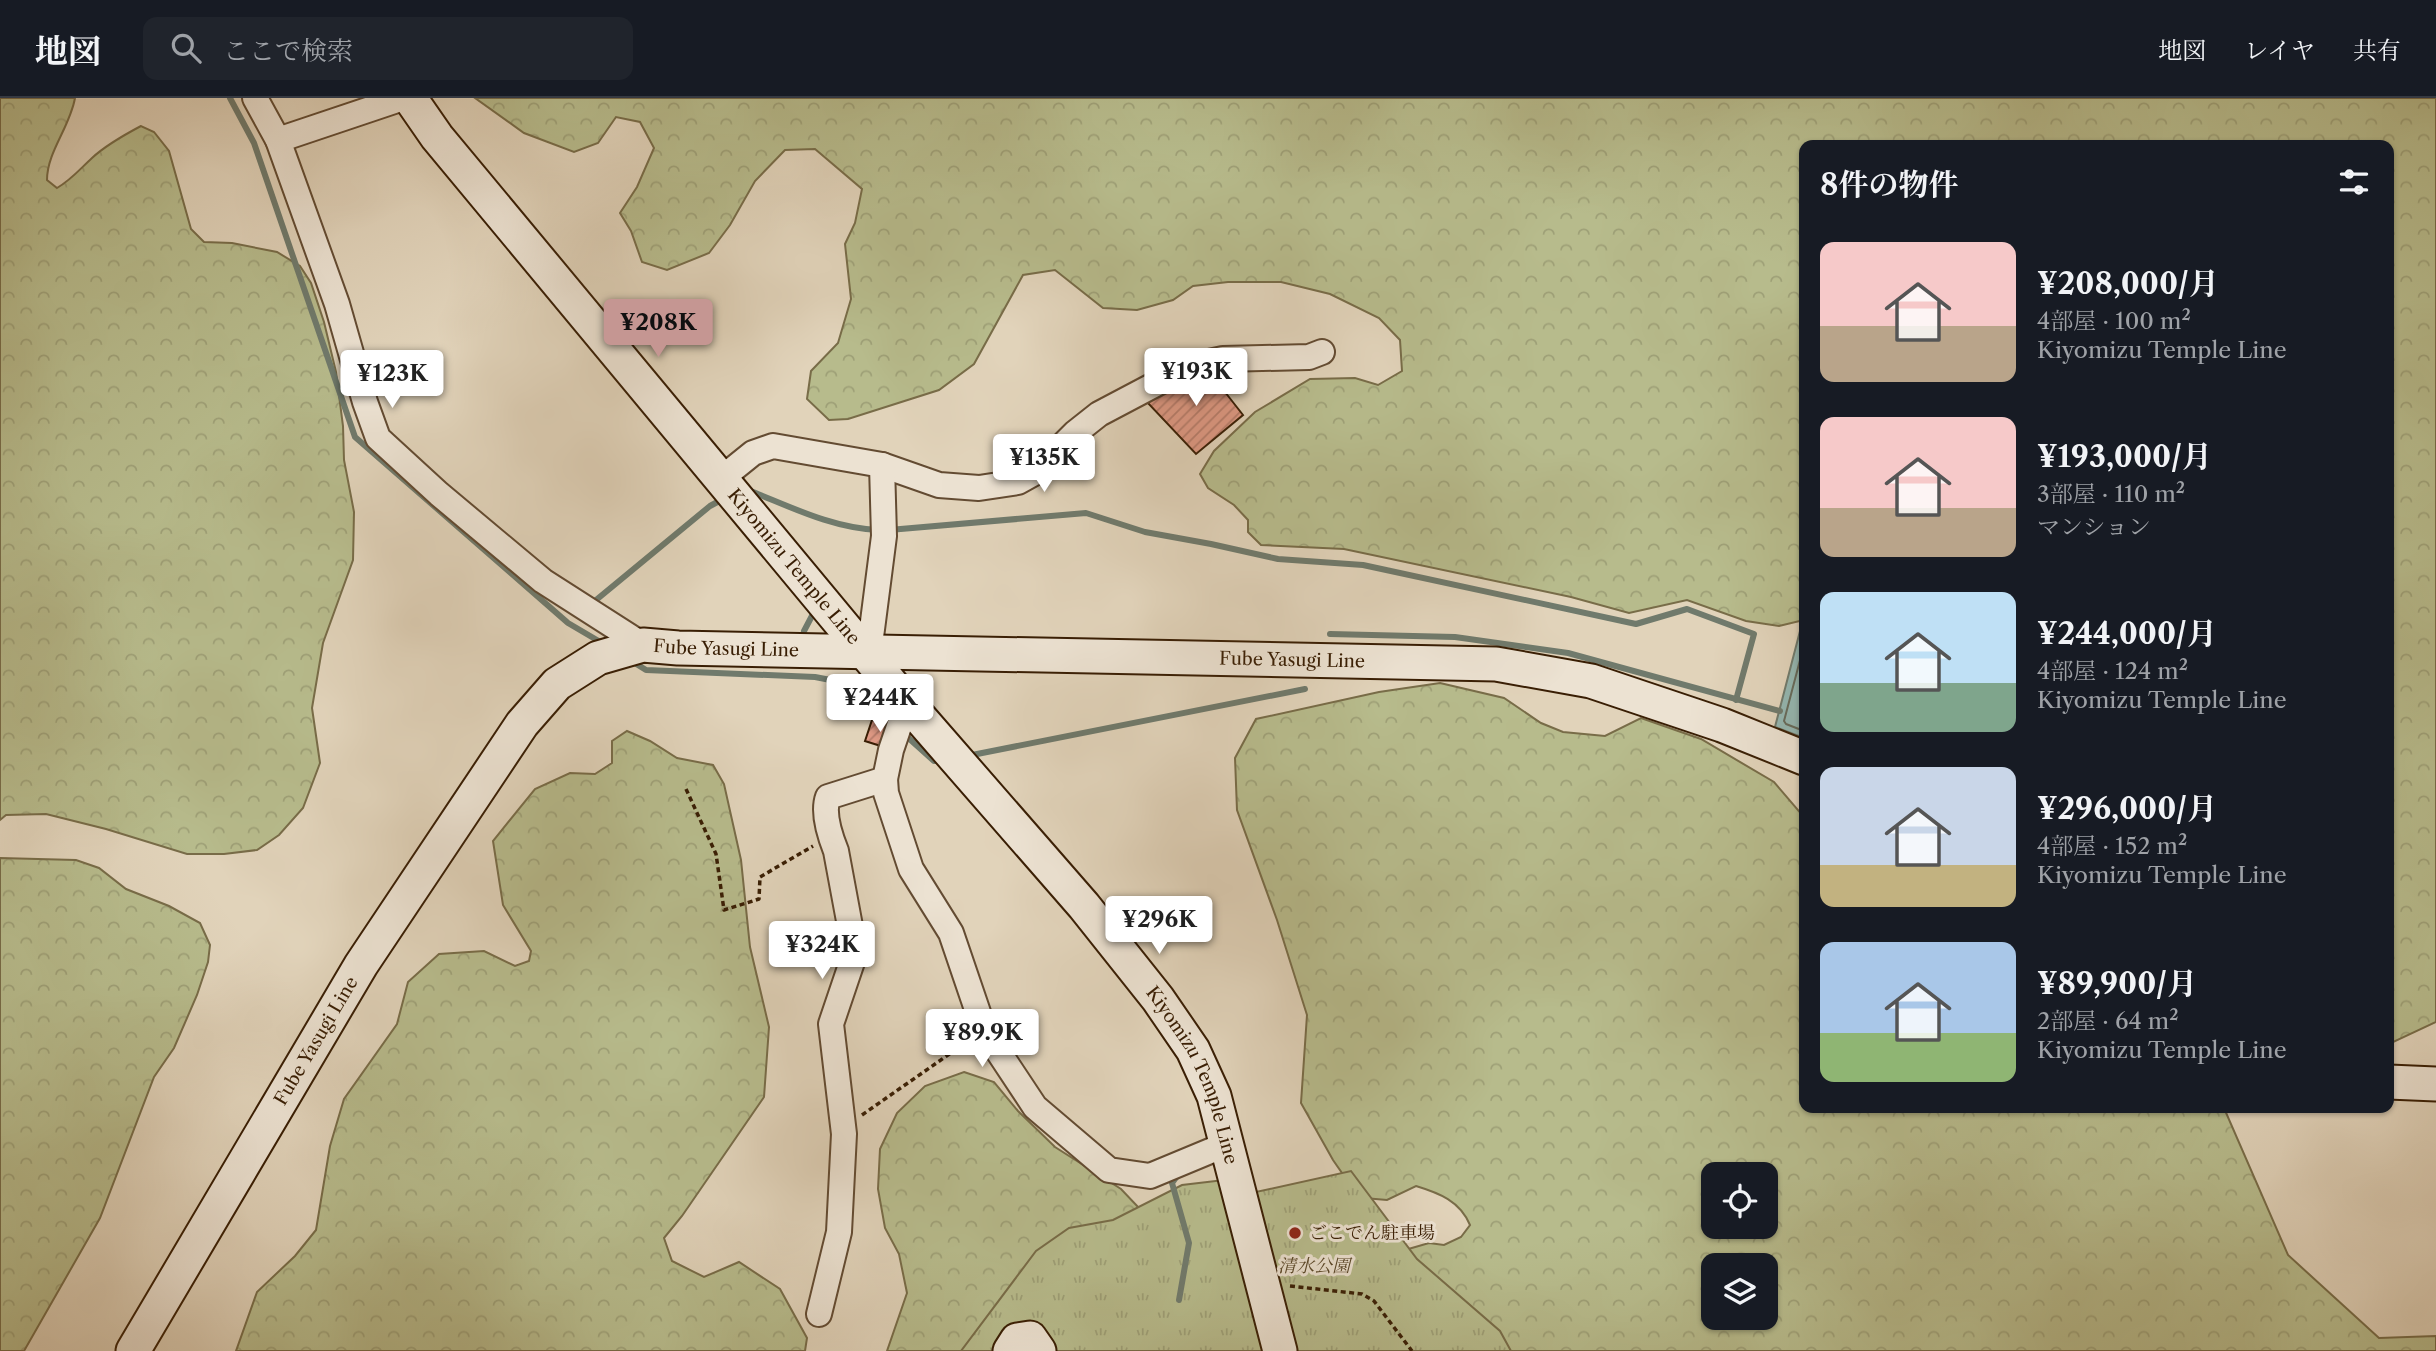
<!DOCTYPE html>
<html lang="ja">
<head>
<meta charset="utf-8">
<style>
  body { margin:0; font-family:"Libre Caslon Text","Noto Serif JP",serif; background:#20242c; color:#f1f3f6; height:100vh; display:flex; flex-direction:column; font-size:26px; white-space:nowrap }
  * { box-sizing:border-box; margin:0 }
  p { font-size:23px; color:#9ea1a6 }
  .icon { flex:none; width:38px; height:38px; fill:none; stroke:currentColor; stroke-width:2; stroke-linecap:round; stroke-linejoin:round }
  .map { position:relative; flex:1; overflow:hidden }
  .side { position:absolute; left:1799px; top:42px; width:595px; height:973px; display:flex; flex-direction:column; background:#171b24; border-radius:14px; box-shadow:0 2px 5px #0004 }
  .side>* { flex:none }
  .controls { position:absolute; left:1701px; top:1064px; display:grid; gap:14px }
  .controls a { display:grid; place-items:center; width:77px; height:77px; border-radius:14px; background:#171b24; box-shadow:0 2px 5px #0004; font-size:35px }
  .price { position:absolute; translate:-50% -60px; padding:0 16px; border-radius:7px; background:#fff; color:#222; font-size:23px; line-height:46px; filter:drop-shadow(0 2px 4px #0008) }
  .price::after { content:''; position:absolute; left:50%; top:42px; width:21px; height:16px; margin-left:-10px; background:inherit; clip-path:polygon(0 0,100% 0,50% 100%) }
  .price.selected { background:#c59692; color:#111 }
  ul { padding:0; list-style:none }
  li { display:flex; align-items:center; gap:21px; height:175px; padding:0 21px }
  li span { display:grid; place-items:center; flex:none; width:196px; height:140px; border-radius:14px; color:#555 }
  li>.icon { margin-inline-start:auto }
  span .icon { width:84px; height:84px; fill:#fffc; stroke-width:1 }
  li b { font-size:30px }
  h2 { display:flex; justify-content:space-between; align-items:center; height:84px; padding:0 21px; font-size:30px }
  header { display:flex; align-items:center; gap:42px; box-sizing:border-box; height:98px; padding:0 35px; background:#171b24; border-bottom:2px solid #363941 }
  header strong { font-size:33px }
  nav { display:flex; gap:38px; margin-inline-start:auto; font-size:24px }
  .search { width:490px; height:63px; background:#20242c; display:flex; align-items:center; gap:18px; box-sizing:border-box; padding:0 24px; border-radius:14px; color:#9ea1a6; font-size:26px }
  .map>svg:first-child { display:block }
  .forest { fill:url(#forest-crowns); stroke:#786c48; stroke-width:2; fill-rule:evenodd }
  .park { fill:url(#park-tufts); stroke:#786c48; stroke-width:2 }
  .water { fill:#94b7b2; stroke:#707a6c; stroke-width:2 }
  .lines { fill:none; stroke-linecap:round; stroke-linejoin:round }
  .shore { stroke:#666a5b; stroke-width:2 }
  .stream { stroke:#707a6c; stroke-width:6 }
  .building { fill:url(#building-hatch); stroke:#391e04; stroke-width:2 }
  .street-casing { stroke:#634b32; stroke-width:28 }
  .secondary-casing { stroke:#391e04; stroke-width:37 }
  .path { stroke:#391e04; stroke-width:3.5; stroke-dasharray:5 3.5; stroke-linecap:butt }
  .street { stroke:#ece2d2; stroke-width:24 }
  .secondary { stroke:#ece2d2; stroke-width:33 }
  .poi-dot { fill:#8f2418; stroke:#ece2d2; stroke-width:2.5 }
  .labels { text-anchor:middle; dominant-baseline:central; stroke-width:6; stroke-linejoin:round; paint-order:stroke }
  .street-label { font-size:18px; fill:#391e04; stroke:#ece2d2 }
  .poi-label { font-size:18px; fill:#391e04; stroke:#ece2d2; text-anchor:start }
  .park-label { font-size:18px; font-style:italic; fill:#584526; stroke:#ece2d2 }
</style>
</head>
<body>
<header>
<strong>地図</strong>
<div class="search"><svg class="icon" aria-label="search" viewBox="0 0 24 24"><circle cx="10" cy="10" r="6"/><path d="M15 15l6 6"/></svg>ここで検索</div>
<nav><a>地図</a><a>レイヤ</a><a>共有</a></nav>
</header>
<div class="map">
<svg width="2436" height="1253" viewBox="0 0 2436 1253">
  <defs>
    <pattern id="forest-crowns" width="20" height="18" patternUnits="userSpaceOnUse" patternTransform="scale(1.75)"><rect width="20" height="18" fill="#b7bb8c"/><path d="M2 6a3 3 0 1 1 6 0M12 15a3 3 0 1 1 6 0" fill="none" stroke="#9ea077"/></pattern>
    <pattern id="park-tufts" width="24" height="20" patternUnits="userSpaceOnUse" patternTransform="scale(1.75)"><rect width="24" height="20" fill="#b7bb8c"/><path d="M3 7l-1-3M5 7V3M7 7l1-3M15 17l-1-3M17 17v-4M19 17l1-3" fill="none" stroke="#9ea077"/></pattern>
    <pattern id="building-hatch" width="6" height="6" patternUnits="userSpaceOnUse" patternTransform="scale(1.75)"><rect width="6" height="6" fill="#df9984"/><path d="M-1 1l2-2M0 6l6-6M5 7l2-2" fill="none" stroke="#b67c6a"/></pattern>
  </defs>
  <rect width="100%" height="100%" fill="#e1d3ba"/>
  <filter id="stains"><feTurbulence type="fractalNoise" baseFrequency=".00286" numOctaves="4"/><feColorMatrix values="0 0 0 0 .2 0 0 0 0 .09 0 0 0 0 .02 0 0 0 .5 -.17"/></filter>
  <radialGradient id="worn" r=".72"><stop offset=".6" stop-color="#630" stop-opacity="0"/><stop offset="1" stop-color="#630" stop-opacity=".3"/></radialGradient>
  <g class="forest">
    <path d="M0 0H75C70 29 47 54 47 82L57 90C71 82 80 71 92 60 106 47 124 37 141 28L154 34 169 53 191 131 204 144 232 145 277 154 300 168 311 185 324 224 336 274 343 328 344 362 354 414 353 462 323 545 312 610 320 665 303 710 279 737 257 752 224 756H187L106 731 46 716 6 717 0 722Z"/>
    <polygon points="475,0 2436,0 2436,924 2389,946 2389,47 1804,47 1804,522 1779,528 1746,523 1687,502 1629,515 1571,499 1344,451 1261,447 1248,434 1248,422 1234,407 1208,390 1200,376 1214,353 1255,314 1310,281 1355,280 1378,287 1402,273 1400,242 1379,220 1330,196 1281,184 1228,184 1193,188 1173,202 1137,212 1103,210 1055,172 1023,177 974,266 939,292 848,321 829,322 807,301 811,273 838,245 851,201 845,146 855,125 862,91 815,51 785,52 755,83 730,127 709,155 667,172 642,164 631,133 620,115 637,89 654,50 640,24 616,19 598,45 574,54 524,35"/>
    <path d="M1440 585 1504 600 1541 625 1563 634 1605 638 1641 620 1701 641 1774 684 1804 719V1010H2224L2288 1157 2379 1240 2436 1238V1253H1424L1398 1154 1429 1145 1444 1147 1461 1139 1470 1127C1460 1103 1439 1095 1416 1088L1387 1102 1364 1100 1349 1085 1333 1062 1301 1005 1307 917 1277 822 1237 712 1235 660 1256 621 1379 594ZM1713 1076H1766V1129H1713ZM1713 1167H1766V1220H1713Z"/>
    <polygon points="627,633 650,643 677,660 713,667 724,686 741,762 750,849 769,929 764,999 682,1118 664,1140 672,1163 704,1179 739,1164 780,1191 807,1240 805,1253 236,1253 257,1194 295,1158 316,1132 330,1048 344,1001 397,926 408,884 439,856 484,853 515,868 529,863 531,853 503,807 493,743 535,691 570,675 595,676 612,665 612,643"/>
    <polygon points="0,760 76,762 99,770 126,791 169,808 200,825 210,847 208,864 197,897 174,950 154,979 100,1120 24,1253 0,1253"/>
    <polygon points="964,974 994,984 1018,1013 1055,1049 1121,1091 1158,1130 1156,1253 887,1253 907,1195 899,1156 885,1130 878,1091 880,1051 897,1015 925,988"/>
  </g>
  <polygon class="park" points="1351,1073 1417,1161 1500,1233 1511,1253 961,1253 1036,1153 1069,1130 1113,1122 1182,1087 1224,1082 1247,1096"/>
  <polygon class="water" points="1804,532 1804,640 1775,629 1800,533"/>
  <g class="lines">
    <polyline class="shore" points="1804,547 1784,623 1786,626 1804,633"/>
    <g class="stream">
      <polyline points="230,0 254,45 355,339 568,525 602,545"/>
      <path d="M748 392C791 409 832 430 878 432"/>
      <polyline points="889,432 1086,415 1145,434 1211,446 1278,461 1363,467 1636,526 1687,511 1754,536 1736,602"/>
      <polyline points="590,507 710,408 723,401"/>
      <polyline points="804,533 814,514"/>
      <polyline points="1330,536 1455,539 1568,555 1780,613"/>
      <polyline points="630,562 646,572 815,579 846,585 893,627"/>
      <polyline points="904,636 934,663 942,662"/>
      <polyline points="967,658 1305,591"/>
      <polyline points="1178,1077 1172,1085 1189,1145 1179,1202"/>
    </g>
  </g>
  <g class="building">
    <polygon points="1203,266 1243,317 1196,356 1146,303"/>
    <polygon points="872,622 894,628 887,650 865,643"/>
  </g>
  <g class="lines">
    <defs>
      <g id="street">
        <polyline points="255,0 278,42 337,206 365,304 378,340 439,396 543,483 643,547"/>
        <polyline points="278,42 403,0"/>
        <polyline points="722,380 753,355 773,348 882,367 939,387 979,390 1018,384 1036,374 1075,335 1099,316 1190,268 1223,261 1309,259 1322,254"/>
        <polyline points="864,553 871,539 884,438 882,367"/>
        <polyline points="885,681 886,695 911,771 951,835 984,932 1035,1009 1109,1072 1150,1078 1227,1046"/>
        <path d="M819 1216 839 1134 844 1036 831 926 855 855 836 753C830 738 822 715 828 699L885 681 891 652 907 605"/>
      </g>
      <g id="secondary">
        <path id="s1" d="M410 0 437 39 907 605 1084 808 1158 901 1193 952 1214 998 1280 1253"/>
        <polyline points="2389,984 2436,986"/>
        <path id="s2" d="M133 1253 361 867 522 626 557 586 598 560 643 547 678 550 1496 566 1591 583 1722 627 1804 660"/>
        <polyline points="1010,1253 1017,1242 1030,1240 1039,1253"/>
      </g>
    </defs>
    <use href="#street" class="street-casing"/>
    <use href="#secondary" class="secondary-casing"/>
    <g class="path">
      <polyline points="686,691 716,756 724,812 759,801 760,779 813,748"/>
      <polyline points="862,1017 968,943"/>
      <polyline points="1290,1188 1362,1196 1374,1203 1412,1253"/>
    </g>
    <use href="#street" class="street"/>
    <use href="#secondary" class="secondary"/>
  </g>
  <circle class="poi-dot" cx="1295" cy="1135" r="7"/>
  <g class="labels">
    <g class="street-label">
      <text stroke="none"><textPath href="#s1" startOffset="606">Kiyomizu Temple Line</textPath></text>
      <text stroke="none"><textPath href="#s2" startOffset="970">Fube Yasugi Line</textPath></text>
      <text stroke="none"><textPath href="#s2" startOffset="1536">Fube Yasugi Line</textPath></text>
      <text stroke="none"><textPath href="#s2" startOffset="360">Fube Yasugi Line</textPath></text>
      <text stroke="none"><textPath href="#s1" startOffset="1256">Kiyomizu Temple Line</textPath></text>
    </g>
    <g class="poi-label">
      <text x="1309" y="1135">ごこでん駐車場</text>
    </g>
    <g class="park-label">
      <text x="1314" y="1168">清水公園</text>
    </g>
  </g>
  <rect width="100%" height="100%" filter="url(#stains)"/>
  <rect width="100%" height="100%" fill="url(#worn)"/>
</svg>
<div class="controls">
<a><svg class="icon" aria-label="locate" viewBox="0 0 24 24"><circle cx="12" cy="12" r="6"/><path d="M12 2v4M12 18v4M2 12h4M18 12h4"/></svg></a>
<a><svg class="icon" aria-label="layers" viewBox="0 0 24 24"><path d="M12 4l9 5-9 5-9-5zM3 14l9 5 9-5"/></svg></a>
</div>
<b class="price selected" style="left:658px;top:261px">¥208K</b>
<b class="price" style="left:1196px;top:310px">¥193K</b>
<b class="price" style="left:392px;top:312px">¥123K</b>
<b class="price" style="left:1044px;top:396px">¥135K</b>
<b class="price" style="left:880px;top:636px">¥244K</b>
<b class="price" style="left:1159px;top:858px">¥296K</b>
<b class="price" style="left:822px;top:883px">¥324K</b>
<b class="price" style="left:982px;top:971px">¥89.9K</b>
<section class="side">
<h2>8件の物件<svg class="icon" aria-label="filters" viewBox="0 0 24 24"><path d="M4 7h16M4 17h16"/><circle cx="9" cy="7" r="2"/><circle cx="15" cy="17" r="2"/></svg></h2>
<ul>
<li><span style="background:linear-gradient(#f6c9c9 60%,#b9a48a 0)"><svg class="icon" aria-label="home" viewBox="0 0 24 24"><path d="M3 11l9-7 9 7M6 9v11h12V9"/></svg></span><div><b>¥208,000/月</b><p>4部屋 · 100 m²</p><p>Kiyomizu Temple Line</p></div></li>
<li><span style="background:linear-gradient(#f6c9c9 65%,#b9a48a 0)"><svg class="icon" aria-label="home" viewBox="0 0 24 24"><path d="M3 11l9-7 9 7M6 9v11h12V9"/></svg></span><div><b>¥193,000/月</b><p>3部屋 · 110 m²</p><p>マンション</p></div></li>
<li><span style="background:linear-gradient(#bfe0f5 65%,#7fa58c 0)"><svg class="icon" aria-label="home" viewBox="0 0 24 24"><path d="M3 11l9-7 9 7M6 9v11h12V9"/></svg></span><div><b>¥244,000/月</b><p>4部屋 · 124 m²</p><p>Kiyomizu Temple Line</p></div></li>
<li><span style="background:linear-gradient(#c9d6e8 70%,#c2b280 0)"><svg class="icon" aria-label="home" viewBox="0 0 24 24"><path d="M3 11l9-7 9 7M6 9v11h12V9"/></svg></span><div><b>¥296,000/月</b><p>4部屋 · 152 m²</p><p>Kiyomizu Temple Line</p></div></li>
<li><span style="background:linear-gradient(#a9c7e8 65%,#8fb573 0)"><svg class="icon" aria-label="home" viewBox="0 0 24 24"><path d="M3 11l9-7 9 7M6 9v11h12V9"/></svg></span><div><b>¥89,900/月</b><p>2部屋 · 64 m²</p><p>Kiyomizu Temple Line</p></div></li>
</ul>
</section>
</div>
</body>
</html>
